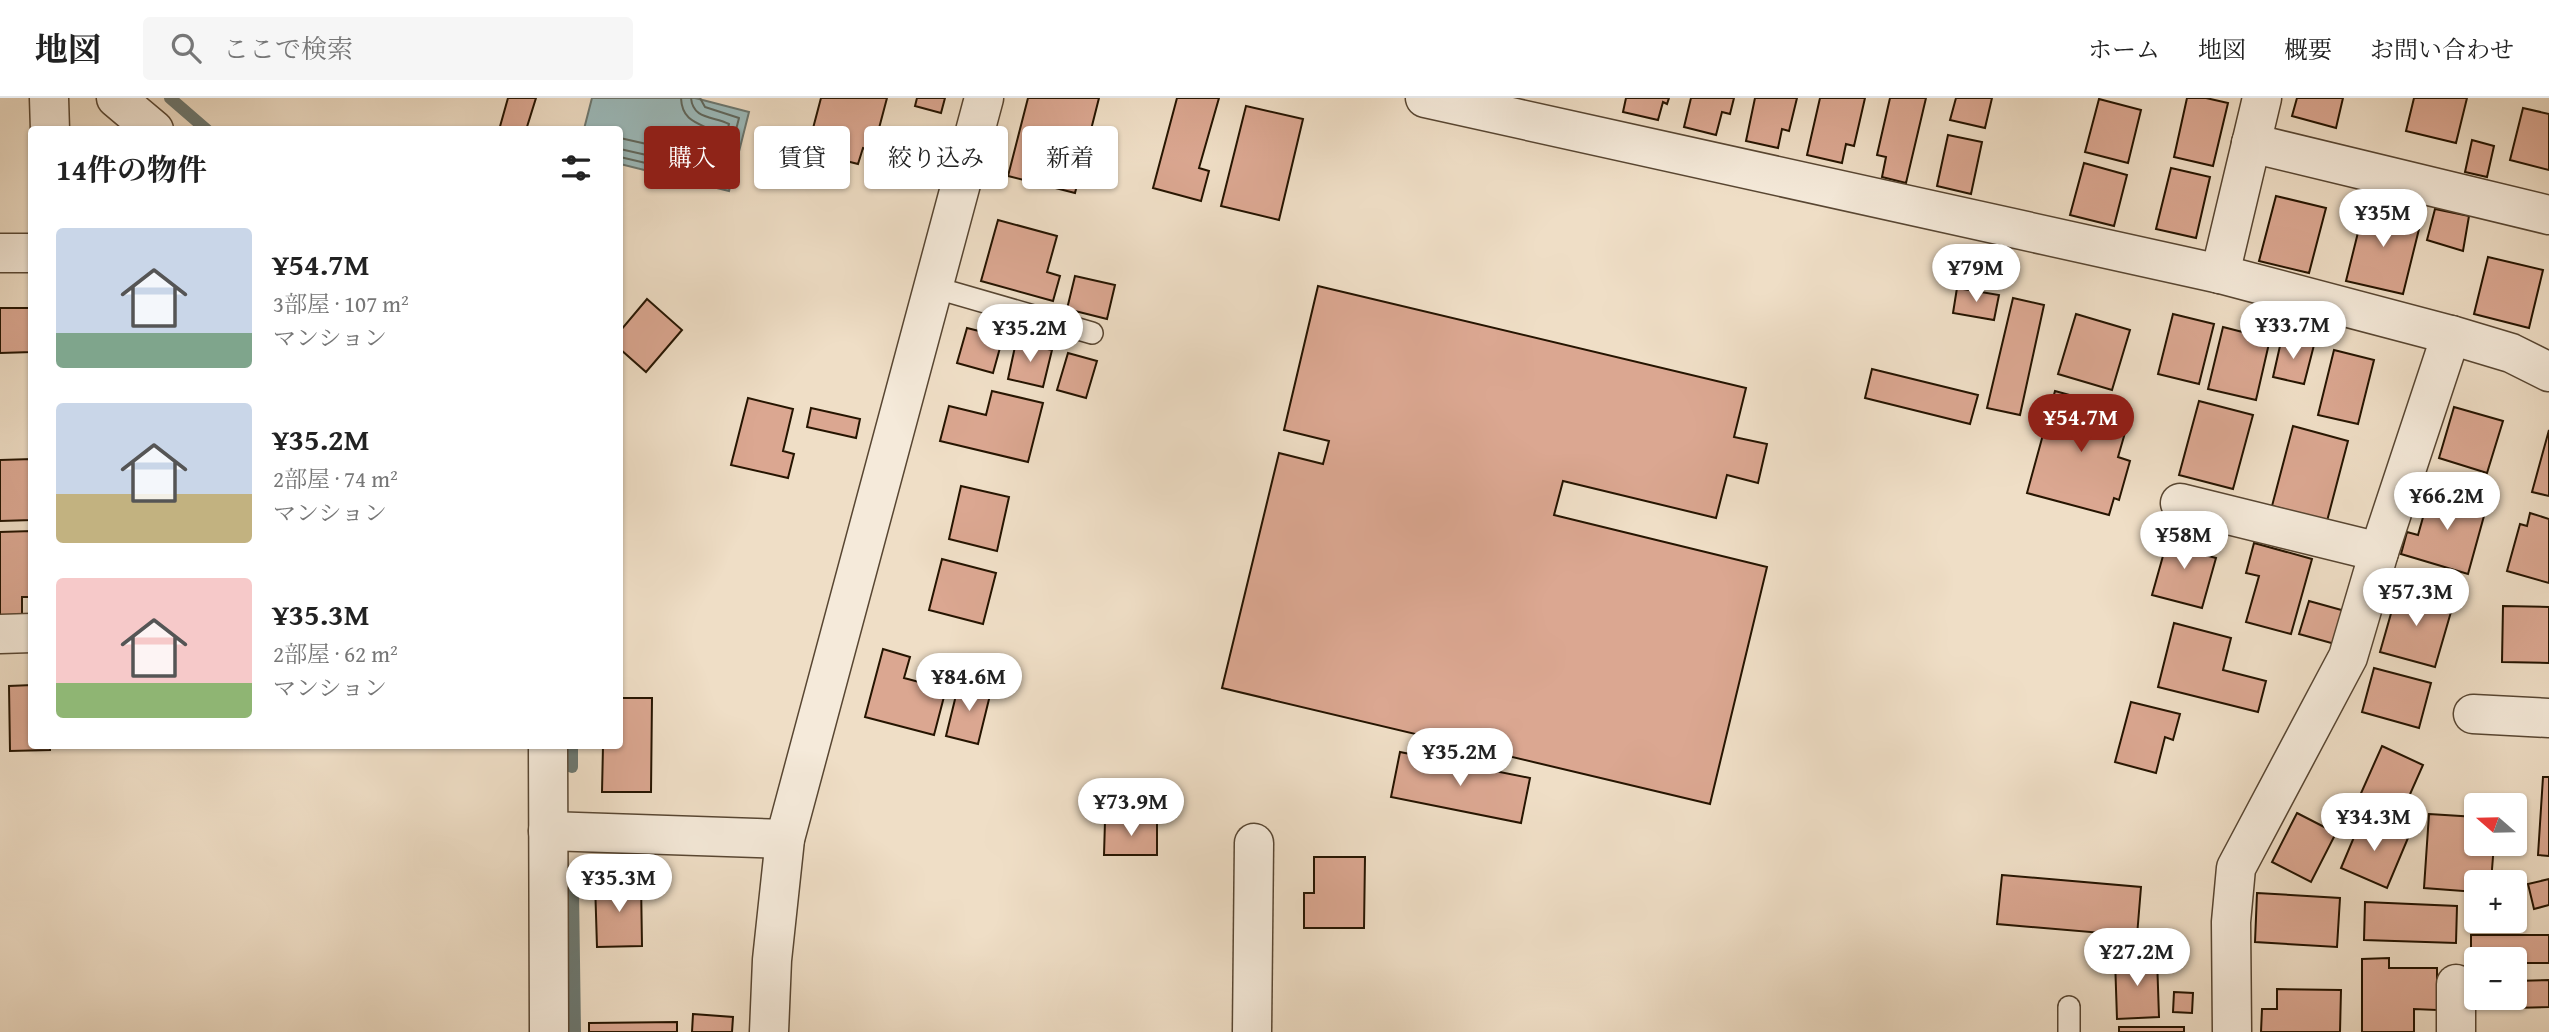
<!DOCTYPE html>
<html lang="ja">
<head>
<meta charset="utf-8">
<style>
  body { margin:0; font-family:"Gentium Book Plus","Noto Serif JP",serif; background:#f6f6f6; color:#222; height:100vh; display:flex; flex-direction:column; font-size:26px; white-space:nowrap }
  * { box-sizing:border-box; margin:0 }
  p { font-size:23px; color:#767676 }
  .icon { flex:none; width:38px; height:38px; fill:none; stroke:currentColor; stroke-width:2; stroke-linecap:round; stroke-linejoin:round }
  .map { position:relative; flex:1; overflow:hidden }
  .details { position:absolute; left:28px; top:28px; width:595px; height:623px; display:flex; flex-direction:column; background:#fff; border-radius:7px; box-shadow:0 2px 5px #0004 }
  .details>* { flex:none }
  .top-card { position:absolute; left:644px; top:28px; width:665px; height:63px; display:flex; gap:14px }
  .needle { width:46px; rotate:290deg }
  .buttons { position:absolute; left:2464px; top:695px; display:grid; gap:14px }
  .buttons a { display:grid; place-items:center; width:63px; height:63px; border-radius:7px; background:#fff; box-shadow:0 2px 5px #0004; font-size:35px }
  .price { position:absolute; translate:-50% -60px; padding:0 16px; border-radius:24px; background:#fff; color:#222; font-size:23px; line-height:46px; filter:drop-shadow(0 2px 4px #0008) }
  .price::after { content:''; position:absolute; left:50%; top:42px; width:21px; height:16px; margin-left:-10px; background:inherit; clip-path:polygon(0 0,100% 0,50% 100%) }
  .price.selected { background:#8f2418; color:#fff }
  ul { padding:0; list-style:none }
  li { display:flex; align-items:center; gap:21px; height:175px; padding:0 28px }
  li span { display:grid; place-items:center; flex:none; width:196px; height:140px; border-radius:7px; color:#555 }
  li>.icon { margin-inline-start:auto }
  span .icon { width:84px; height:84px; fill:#fffc; stroke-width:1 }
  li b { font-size:30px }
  h2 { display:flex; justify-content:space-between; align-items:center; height:84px; padding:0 28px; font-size:30px }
  .pill { padding:0 24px; border-radius:7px; background:#fff; box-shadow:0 2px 5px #0004; font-size:24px; line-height:63px }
  .pill.selected { background:#8f2418; color:#fff }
  header { display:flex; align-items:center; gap:42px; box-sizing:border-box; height:98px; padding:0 35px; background:#fff; border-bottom:2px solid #e0e0e0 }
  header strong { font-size:33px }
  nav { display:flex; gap:38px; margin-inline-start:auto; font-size:24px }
  .search { width:490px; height:63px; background:#f6f6f6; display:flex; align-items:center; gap:18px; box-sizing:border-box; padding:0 24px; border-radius:7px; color:#767676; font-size:26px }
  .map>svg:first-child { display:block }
  .water { fill:#9cbbbc; stroke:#6c7871; stroke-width:2 }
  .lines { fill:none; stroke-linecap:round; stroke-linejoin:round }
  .shore { stroke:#60685e; stroke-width:2 }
  .stream { stroke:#6c7871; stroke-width:12 }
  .building { fill:#dba791; stroke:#251400; stroke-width:2 }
  .service-casing { stroke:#584632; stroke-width:24 }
  .minor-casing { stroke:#584632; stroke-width:41 }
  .tertiary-casing { stroke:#584632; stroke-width:41 }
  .service { stroke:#f5eada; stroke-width:21 }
  .minor { stroke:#f5eada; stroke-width:38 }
  .tertiary { stroke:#f5eada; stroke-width:38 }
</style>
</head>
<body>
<header>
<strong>地図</strong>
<div class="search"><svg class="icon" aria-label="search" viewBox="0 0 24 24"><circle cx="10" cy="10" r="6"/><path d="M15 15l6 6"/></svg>ここで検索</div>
<nav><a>ホーム</a><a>地図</a><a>概要</a><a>お問い合わせ</a></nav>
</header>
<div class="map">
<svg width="2549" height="934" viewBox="0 0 2549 934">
  <rect width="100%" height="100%" fill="#efdec6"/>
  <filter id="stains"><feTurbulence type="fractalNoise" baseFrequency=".00286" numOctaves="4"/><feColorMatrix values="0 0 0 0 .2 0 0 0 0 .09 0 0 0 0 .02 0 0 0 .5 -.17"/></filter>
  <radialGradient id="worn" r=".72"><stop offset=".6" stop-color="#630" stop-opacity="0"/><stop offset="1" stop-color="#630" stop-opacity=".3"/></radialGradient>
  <polygon class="water" points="592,0 695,0 749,14 729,93 620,66 620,32 584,31"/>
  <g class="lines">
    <g class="shore">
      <path d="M620 40 709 60 716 34C699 25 682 24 681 0"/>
      <path d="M620 51 717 73 729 26C714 18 693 22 691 0"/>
      <polyline points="620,59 723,83 739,20 705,9 700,0"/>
    </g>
    <g class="stream">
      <polyline points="170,0 207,32"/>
      <polyline points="572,648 572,669"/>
      <polyline points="573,792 575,934"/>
    </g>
  </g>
  <g class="building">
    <polygon points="508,0 536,0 526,32 499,32"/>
    <polygon points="821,0 887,0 873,53 863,50 858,66 807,53"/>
    <polygon points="917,0 945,0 941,15 915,8"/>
    <polygon points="1028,0 1099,0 1075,95 1008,78"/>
    <polygon points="1177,0 1219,0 1199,70 1209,73 1201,103 1153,90"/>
    <polygon points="1626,0 1669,0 1667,6 1663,4 1658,22 1623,14"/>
    <polygon points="1691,0 1734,0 1730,16 1722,14 1716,37 1684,29"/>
    <polygon points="1755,0 1797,0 1789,33 1782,31 1778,50 1746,43"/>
    <polygon points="1820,0 1865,0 1854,48 1846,46 1842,65 1807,57"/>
    <polygon points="1890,0 1926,0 1906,85 1882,79 1886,59 1877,57"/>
    <polygon points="1956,0 1992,0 1985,30 1950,22"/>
    <polygon points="2187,0 2206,0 2228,5 2213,68 2174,59"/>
    <polygon points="2297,0 2343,0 2336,30 2292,18"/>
    <polygon points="2414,0 2467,0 2456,45 2406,33"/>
    <polygon points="2099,1 2141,12 2128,65 2085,54"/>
    <polygon points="1246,8 1303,21 1279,122 1221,108"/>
    <polygon points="2523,10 2549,16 2549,72 2510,62"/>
    <polygon points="1948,37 1982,44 1971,96 1937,88"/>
    <polygon points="2472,42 2494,48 2487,79 2465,74"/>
    <polygon points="2084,65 2127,77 2114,128 2070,117"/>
    <polygon points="2171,70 2210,79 2196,140 2156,131"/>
    <polygon points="2276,98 2326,110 2309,175 2259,163"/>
    <polygon points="2367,98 2394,105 2390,120 2420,127 2403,196 2346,183"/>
    <polygon points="2435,111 2469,118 2463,153 2427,142"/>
    <polygon points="998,122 1057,138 1047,174 1060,178 1053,203 981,183"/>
    <polygon points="2488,159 2543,172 2529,230 2474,216"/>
    <polygon points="1075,178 1115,187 1107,221 1067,211"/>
    <polygon points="1318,188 1746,290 1734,339 1767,346 1758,385 1727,377 1716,420 1563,383 1554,417 1767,469 1710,706 1222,590 1279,355 1323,366 1329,343 1284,332"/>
    <polygon points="1957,190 1999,197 1994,222 1953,215"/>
    <polygon points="2013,200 2044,207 2020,317 1987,310"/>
    <polygon points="647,201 682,232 646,274 620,251 620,233"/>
    <polygon points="0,210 32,210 32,254 0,255"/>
    <polygon points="2076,216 2130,232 2112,292 2058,276"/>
    <polygon points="2173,216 2214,226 2199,286 2158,276"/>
    <polygon points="2223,229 2270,241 2256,302 2208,291"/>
    <polygon points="967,230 1003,239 993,275 957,265"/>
    <polygon points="2282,239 2314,247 2304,286 2273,279"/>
    <polygon points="1016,244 1052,252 1043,289 1008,281"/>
    <polygon points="2334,252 2374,262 2358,326 2318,317"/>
    <polygon points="1068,255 1097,263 1086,300 1057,292"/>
    <polygon points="1872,271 1978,297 1970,326 1865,300"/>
    <polygon points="992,293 1043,305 1028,364 940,343 949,308 986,317"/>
    <polygon points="2055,293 2131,314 2118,359 2130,363 2119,402 2114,400 2109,417 2027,395"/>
    <polygon points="748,300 793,311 783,353 794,356 788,380 731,367"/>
    <polygon points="2199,303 2253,317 2233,391 2179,377"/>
    <polygon points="2454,309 2503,323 2487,375 2439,360"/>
    <polygon points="811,310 860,321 856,340 807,329"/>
    <polygon points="2293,328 2348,343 2327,423 2272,408"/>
    <polygon points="2549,332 2549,398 2532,394"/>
    <polygon points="32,361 32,422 0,423 0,362"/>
    <polygon points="961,388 1009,399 997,453 949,441"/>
    <polygon points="2431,391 2487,407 2468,476 2401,456 2407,434 2418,437"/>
    <polygon points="2530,415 2549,421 2549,485 2507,473 2520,426 2527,428"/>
    <polygon points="32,433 32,499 22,499 22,522 0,522 0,434"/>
    <polygon points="2170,433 2204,442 2201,456 2216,460 2202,510 2152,497"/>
    <polygon points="2254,445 2312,461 2291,536 2246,524 2259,478 2246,475"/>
    <polygon points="942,461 996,475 983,526 929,512"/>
    <polygon points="2398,491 2453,507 2435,569 2380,554"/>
    <polygon points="2309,503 2345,513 2335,546 2299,536"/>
    <polygon points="2503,508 2549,509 2549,565 2502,564"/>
    <polygon points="2174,525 2231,540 2223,572 2266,583 2258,614 2158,589"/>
    <polygon points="883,551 910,559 904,580 946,591 934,637 865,619"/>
    <polygon points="2374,570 2431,585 2419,630 2362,614"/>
    <polygon points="959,585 991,593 978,646 946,638"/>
    <polygon points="32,587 32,648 50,648 50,652 10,653 9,588"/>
    <polygon points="620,600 652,600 651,694 602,694 603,648 620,648"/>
    <polygon points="2131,604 2180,616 2173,642 2165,639 2156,675 2115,664"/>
    <polygon points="2382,648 2423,667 2399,721 2358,702"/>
    <polygon points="1400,654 1530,680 1521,725 1391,699"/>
    <polygon points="2543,679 2549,679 2549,758 2538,757"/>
    <polygon points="2297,715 2336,735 2311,784 2272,764"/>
    <polygon points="2429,716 2476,719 2476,746 2494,746 2491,784 2476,784 2476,794 2424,790"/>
    <polygon points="2362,720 2408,740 2387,790 2341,770"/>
    <polygon points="1105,723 1157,723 1157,757 1104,757"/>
    <polygon points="1314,759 1365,759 1364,830 1304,830 1304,795 1314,795"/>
    <polygon points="2002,777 2141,789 2137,838 1997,826"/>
    <polygon points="2549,781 2549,807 2534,811 2528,786"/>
    <polygon points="641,783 642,848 597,849 595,784"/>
    <polygon points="2257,795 2340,800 2337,849 2255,844"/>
    <polygon points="2365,804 2457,808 2456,845 2364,842"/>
    <polygon points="2471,837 2549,837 2549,865 2515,865 2515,861 2476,861 2476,864 2471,864"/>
    <polygon points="2157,860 2159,919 2117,921 2115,861"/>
    <polygon points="2389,860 2389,870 2437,870 2437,912 2414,911 2414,934 2362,934 2362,861"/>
    <polygon points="2549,882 2549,909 2474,911 2473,884 2476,884 2476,900 2515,900 2515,883"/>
    <polygon points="2277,891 2341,892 2340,934 2261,934 2262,911 2277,911"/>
    <polygon points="2174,894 2193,895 2192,915 2173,914"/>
    <polygon points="693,916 733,919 732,934 692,934"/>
    <polygon points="677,924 677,934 589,934 589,925"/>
    <rect x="2119" y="929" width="65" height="5"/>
  </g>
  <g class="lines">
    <defs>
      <g id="service">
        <polyline points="933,189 1092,235"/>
        <polyline points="2069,934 2069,909"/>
      </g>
      <g id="minor">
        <polyline points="49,0 50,32"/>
        <polyline points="116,0 154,32"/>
        <polyline points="2251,45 2549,117"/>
        <polyline points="0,155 32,155"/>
        <polyline points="2220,176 2262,0"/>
        <polyline points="2180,405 2379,454"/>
        <polyline points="0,536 32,535"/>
        <polyline points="2473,616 2549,620"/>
        <polyline points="548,648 549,934"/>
        <polyline points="548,733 785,741"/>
        <polyline points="2456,886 2456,934"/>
        <polyline points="769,934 772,862 785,741 984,0"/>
        <polyline points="1252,934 1254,745"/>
        <polyline points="2232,934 2231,824 2236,770 2348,559 2379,454 2451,237"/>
      </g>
      <polyline id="tertiary" points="1425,0 2220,176 2451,237 2511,255 2549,274"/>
    </defs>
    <use href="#service" class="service-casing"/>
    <use href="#minor" class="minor-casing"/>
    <use href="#tertiary" class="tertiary-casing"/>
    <use href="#service" class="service"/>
    <use href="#minor" class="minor"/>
    <use href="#tertiary" class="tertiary"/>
  </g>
  <rect width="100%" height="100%" filter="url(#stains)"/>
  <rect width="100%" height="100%" fill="url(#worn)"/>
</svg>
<div class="buttons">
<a><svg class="needle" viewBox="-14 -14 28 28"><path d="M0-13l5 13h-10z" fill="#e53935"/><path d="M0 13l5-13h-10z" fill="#767676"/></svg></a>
<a>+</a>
<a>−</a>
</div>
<b class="price" style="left:2383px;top:151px">¥35M</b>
<b class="price" style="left:1976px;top:206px">¥79M</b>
<b class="price" style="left:2293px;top:263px">¥33.7M</b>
<b class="price" style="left:1030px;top:266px">¥35.2M</b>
<b class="price selected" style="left:2081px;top:356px">¥54.7M</b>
<b class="price" style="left:2447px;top:434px">¥66.2M</b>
<b class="price" style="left:2184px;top:473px">¥58M</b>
<b class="price" style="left:2416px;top:530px">¥57.3M</b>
<b class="price" style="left:969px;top:615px">¥84.6M</b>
<b class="price" style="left:1460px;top:690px">¥35.2M</b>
<b class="price" style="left:1131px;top:740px">¥73.9M</b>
<b class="price" style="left:2374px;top:755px">¥34.3M</b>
<b class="price" style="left:619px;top:816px">¥35.3M</b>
<b class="price" style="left:2137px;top:890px">¥27.2M</b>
<div class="top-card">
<a class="pill selected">購入</a>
<a class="pill">賃貸</a>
<a class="pill">絞り込み</a>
<a class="pill">新着</a>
</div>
<section class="details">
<h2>14件の物件<svg class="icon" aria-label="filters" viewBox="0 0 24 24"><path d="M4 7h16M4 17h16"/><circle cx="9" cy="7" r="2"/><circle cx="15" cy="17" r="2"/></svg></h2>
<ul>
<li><span style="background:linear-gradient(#c9d6e8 75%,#7fa58c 0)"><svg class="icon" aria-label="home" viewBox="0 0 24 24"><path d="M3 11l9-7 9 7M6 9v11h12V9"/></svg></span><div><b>¥54.7M</b><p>3部屋 · 107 m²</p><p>マンション</p></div></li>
<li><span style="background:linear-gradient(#c9d6e8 65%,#c2b280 0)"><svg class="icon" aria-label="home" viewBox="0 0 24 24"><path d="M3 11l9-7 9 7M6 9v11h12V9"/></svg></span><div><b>¥35.2M</b><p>2部屋 · 74 m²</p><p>マンション</p></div></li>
<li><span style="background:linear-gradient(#f6c9c9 75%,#8fb573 0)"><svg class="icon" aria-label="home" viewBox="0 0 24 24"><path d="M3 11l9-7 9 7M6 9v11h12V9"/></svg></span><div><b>¥35.3M</b><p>2部屋 · 62 m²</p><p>マンション</p></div></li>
</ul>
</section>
</div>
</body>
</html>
